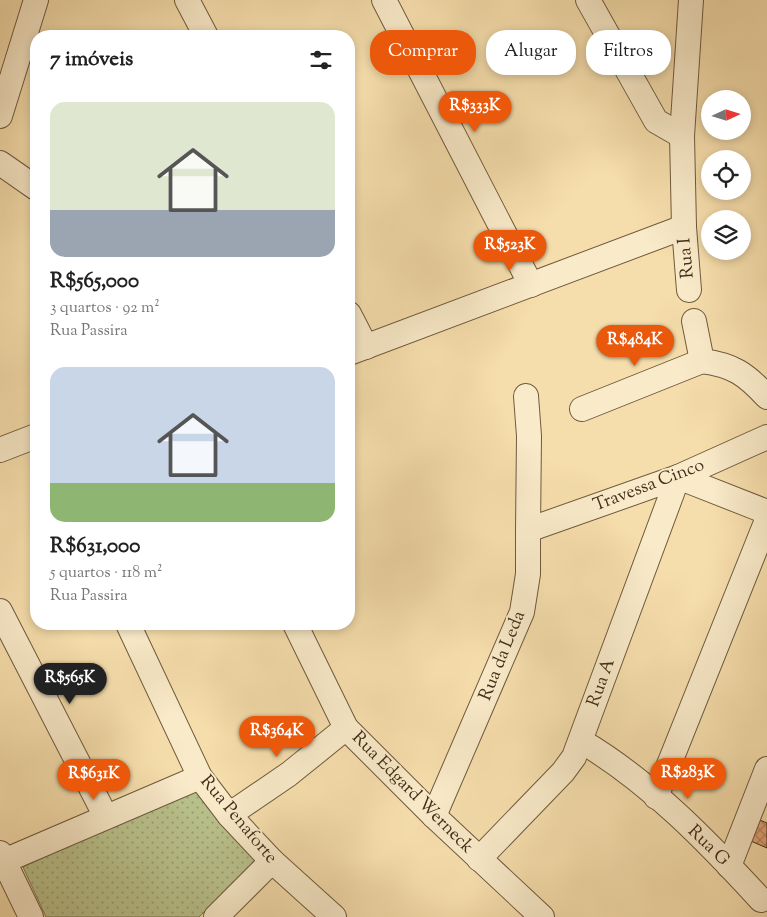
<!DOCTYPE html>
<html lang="pt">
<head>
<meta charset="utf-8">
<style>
  body { margin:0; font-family:"Sorts Mill Goudy",serif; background:#f2f2f2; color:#222; height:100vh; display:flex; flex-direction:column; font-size:19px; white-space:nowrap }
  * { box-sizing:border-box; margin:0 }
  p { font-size:16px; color:#767676 }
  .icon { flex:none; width:28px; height:28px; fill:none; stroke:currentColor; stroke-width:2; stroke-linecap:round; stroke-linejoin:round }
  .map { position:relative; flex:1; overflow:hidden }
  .panel { position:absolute; left:30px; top:30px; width:325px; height:600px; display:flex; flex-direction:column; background:#fff; border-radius:20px; box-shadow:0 2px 8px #0003 }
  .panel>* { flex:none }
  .banner { position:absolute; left:370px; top:30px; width:321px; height:45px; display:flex; gap:10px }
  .needle { width:32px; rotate:86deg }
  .controls { position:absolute; left:701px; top:90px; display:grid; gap:10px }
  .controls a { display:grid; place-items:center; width:50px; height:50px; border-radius:50%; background:#fff; box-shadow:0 2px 8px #0003; font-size:25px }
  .price { position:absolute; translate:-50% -42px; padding:0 11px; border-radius:18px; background:#ea580c; color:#fff; font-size:16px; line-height:32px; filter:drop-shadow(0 1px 2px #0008) }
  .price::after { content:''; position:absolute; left:50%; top:30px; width:15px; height:11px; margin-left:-8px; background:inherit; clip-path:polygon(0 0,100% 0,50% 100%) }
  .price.current { background:#222; color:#fff }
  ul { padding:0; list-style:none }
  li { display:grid; align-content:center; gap:10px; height:265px; padding:0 20px }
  li span { display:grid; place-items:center; height:155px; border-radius:15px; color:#555 }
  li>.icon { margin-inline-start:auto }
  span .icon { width:90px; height:90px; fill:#fffc; stroke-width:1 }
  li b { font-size:21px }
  h2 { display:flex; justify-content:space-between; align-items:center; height:60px; padding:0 20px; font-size:21px }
  .pill { padding:0 18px; border-radius:20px; background:#fff; box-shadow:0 2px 8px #0003; font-size:18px; line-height:45px }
  .pill.current { background:#ea580c; color:#fff }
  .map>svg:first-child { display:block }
  .park { fill:url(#park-dots); stroke:#7e7852 }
  .building { fill:url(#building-cross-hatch); stroke:#422e19 }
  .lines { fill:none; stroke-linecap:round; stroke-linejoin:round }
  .minor-casing { stroke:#6f5a3e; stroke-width:26 }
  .minor { stroke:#f9eac9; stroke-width:24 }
  .labels { text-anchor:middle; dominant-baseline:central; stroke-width:4; stroke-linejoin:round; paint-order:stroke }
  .street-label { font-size:18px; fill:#422e19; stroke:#f9eac9 }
</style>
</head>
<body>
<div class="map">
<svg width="767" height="917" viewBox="0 0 767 917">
  <defs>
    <pattern id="park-dots" width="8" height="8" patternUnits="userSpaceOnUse" patternTransform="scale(1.25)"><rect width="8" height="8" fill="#b9c28c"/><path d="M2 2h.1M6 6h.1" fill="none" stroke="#989e72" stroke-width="1.8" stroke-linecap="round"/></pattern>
    <pattern id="building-cross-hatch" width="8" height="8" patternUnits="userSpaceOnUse" patternTransform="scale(1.25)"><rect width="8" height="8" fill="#e3a577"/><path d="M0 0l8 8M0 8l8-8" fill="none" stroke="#ba8761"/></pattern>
  </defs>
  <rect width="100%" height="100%" fill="#f6deac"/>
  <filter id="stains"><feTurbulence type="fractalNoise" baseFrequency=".004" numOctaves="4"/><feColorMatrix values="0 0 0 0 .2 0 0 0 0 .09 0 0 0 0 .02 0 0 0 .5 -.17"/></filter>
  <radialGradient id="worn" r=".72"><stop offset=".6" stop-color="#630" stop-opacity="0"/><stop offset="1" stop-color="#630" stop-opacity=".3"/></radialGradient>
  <polygon class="park" points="192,787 257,861 199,917 46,917 23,867"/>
  <polygon class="building" points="752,817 767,823 767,848 744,838"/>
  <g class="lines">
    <defs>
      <g id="minor">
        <polyline points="187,0 206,36"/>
        <polyline points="384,0 531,285"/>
        <polyline points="588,0 656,121 682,136"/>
        <polyline points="0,116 36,0"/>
        <polyline points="0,163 36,188"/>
        <polyline points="689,290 684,227 682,136 691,0"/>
        <polyline points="349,314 366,347"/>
        <path d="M694 321 702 361C733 365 746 374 767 397"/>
        <polyline points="349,353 684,227"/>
        <polyline points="582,409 702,361"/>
        <polyline points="0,450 36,436"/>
        <polyline points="528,530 678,477 767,437"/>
        <polyline points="0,611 106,817"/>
        <polyline points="128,624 200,777 229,815 272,861 334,917"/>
        <polyline points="295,624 346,728 434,816 542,917"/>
        <path d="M581 741C649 781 708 842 761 900"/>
        <polyline points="656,797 767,520"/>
        <polyline points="229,815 289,774 346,728"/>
        <polyline points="434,816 522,612 528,574 528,530 529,436 526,396"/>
        <polyline points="0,853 31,917"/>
        <polyline points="479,859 563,772 574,757 678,477 767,512"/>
        <polyline points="4,861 200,777"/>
        <polyline points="729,866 767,769"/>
        <polyline points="216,917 272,861"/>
      </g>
    </defs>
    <use href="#minor" class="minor-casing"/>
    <use href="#minor" class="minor"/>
  </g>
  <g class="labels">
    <g class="street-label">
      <text transform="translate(687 258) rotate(-95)">Rua I</text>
      <text transform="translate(649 486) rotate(-21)">Travessa Cinco</text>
      <text transform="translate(503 656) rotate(-68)">Rua da Leda</text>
      <text transform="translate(602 683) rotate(-70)">Rua A</text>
      <text transform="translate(412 793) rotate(45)">Rua Edgard Werneck</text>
      <text transform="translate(238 820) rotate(50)">Rua Penaforte</text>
      <text transform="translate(708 846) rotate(44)">Rua G</text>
    </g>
  </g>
  <rect width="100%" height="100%" filter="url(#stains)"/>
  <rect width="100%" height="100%" fill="url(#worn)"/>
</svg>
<div class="controls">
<a><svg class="needle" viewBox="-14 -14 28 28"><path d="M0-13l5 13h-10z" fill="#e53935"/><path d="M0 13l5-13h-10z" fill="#767676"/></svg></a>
<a><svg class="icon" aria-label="locate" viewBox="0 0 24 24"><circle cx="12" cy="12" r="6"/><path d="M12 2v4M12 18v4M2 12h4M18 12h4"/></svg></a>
<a><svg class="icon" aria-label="layers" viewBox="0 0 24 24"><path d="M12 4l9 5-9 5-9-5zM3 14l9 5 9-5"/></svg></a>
</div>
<b class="price" style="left:475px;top:133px">R$333K</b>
<b class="price" style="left:510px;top:272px">R$523K</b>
<b class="price" style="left:635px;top:367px">R$484K</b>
<b class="price current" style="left:70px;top:705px">R$565K</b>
<b class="price" style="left:277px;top:758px">R$364K</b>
<b class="price" style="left:688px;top:800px">R$283K</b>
<b class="price" style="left:94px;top:801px">R$631K</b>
<div class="banner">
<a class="pill current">Comprar</a>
<a class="pill">Alugar</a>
<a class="pill">Filtros</a>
</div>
<section class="panel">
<h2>7 imóveis<svg class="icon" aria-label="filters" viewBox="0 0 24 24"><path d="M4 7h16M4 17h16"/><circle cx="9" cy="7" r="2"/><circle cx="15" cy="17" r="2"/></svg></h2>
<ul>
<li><span style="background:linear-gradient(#dfe7d0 70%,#9aa5b1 0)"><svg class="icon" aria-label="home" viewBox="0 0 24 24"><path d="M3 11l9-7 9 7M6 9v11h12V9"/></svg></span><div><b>R$565,000</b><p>3 quartos · 92 m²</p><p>Rua Passira</p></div></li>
<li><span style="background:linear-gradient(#c9d6e8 75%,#8fb573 0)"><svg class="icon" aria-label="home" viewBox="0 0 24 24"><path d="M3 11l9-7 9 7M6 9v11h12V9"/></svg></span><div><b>R$631,000</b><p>5 quartos · 118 m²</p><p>Rua Passira</p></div></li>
</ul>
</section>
</div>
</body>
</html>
